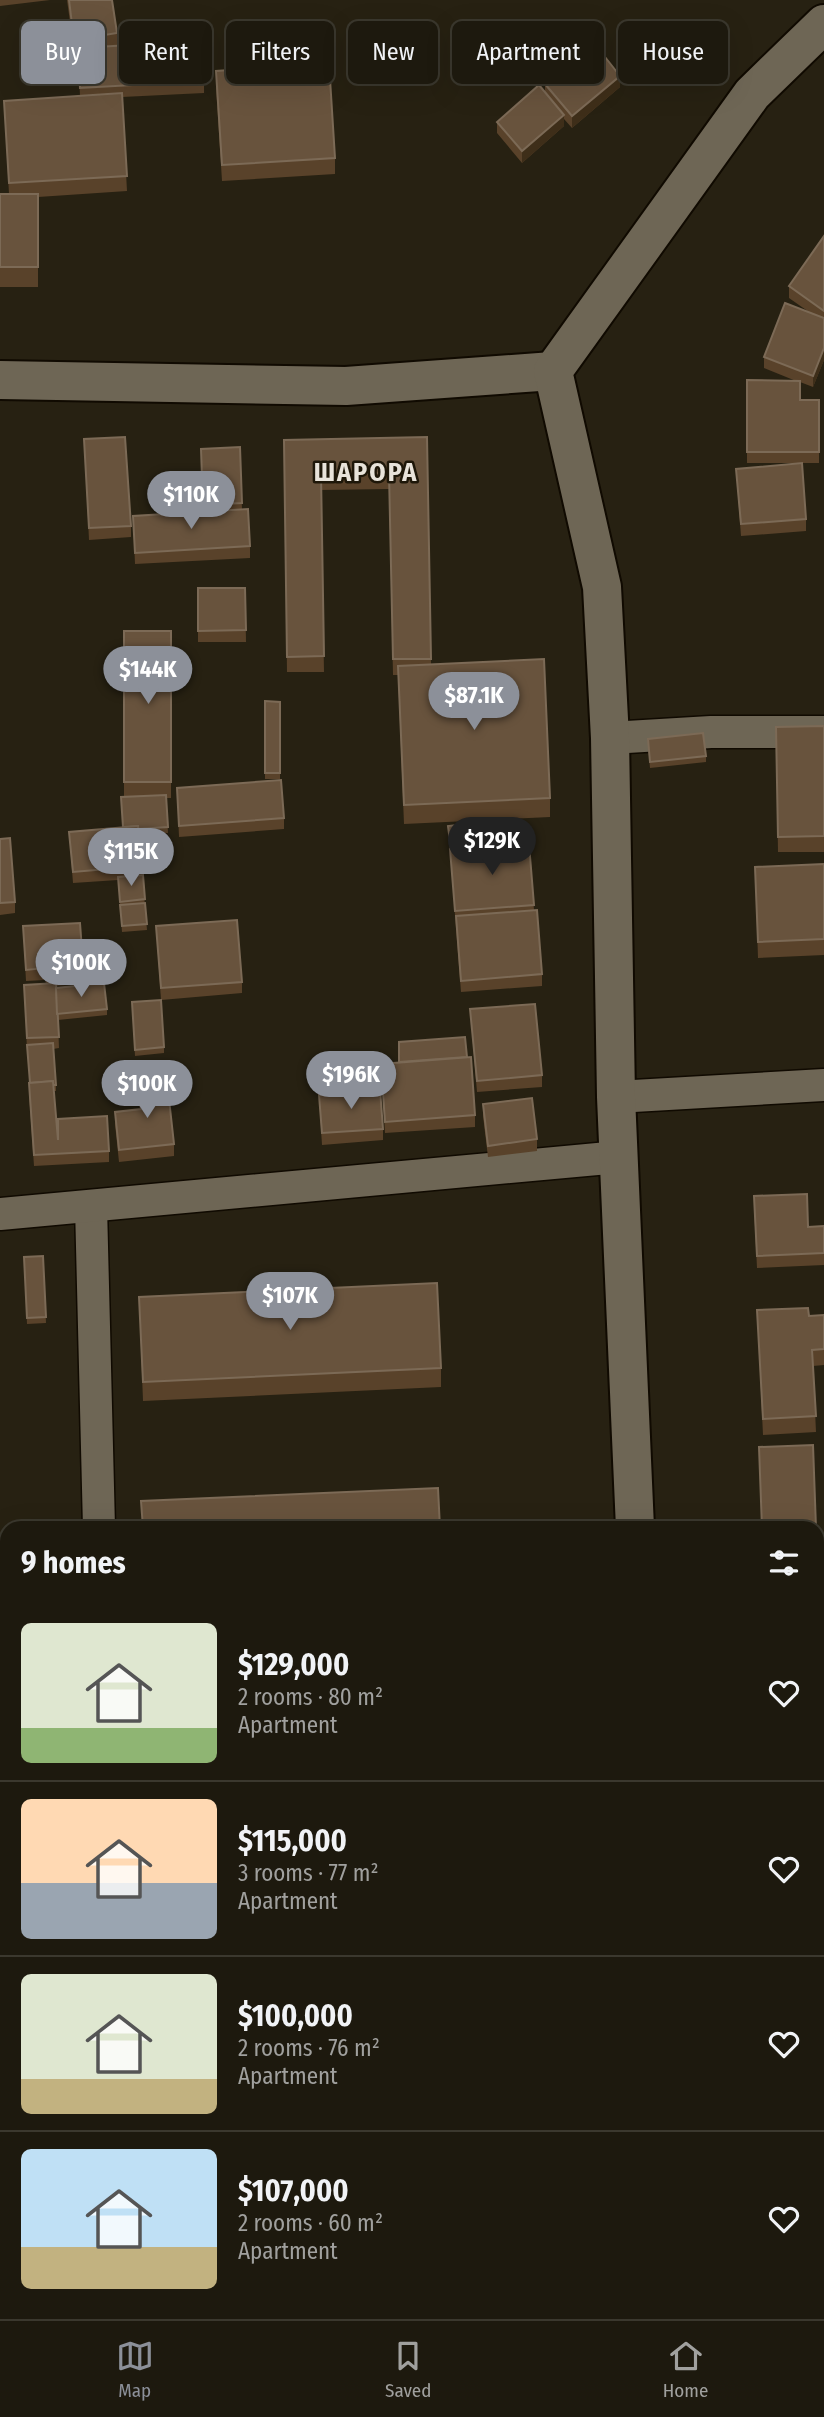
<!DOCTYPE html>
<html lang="en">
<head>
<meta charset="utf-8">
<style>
  body { margin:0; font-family:"Fira Sans Condensed",sans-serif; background:#252217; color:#f1f3f6; height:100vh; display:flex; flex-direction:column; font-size:26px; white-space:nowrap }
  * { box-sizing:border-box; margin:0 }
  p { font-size:23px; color:#a0a09e }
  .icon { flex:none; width:38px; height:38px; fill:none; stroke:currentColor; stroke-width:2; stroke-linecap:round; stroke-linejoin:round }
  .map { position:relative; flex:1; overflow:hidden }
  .drawer { position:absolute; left:0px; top:1521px; width:824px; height:800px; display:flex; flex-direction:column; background:#1d190e; border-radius:21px 21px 0 0; box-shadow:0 7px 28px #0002,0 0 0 2px #3b382e }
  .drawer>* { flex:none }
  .top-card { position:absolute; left:21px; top:21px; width:782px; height:63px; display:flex; gap:14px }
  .price { position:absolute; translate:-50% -60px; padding:0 16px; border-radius:24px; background:#8c9099; color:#fff; font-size:23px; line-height:46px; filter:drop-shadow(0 2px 4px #0008) }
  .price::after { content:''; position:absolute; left:50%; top:42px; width:21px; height:16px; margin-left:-10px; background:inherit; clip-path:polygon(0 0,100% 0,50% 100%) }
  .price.current { background:#222; color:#fff }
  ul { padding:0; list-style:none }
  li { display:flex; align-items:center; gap:21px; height:175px; padding:0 21px }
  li+li { border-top:2px solid #3b382e }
  li span { display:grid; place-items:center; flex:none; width:196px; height:140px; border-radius:10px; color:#555 }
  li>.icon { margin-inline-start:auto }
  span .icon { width:84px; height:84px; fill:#fffc; stroke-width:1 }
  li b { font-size:30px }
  h2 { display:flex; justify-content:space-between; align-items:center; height:84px; padding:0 21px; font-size:30px }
  .chip { padding:0 24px; border-radius:10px; background:#1d190e; box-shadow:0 7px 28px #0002,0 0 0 2px #3b382e; font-size:24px; line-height:63px }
  .chip.current { background:#8c9099; color:#fff }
  .dock { display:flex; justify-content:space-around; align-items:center; height:98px; border-top:2px solid #3b382e; background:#1d190e; font-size:19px; color:#a0a09e }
  .dock a { display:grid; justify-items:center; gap:4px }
  .dock .current { color:#8c9099 }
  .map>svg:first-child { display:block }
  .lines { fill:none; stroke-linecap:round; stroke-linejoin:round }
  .minor-casing { stroke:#100a01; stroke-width:35 }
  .tertiary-casing { stroke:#100a01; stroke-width:42 }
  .minor { stroke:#6e6655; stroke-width:32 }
  .tertiary { stroke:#6e6655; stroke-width:38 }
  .wall { fill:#59422a }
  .shaded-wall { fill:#3e2e19 }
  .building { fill:#68533d; stroke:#7c6a56; stroke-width:2 }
  .labels { text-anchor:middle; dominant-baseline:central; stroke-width:5; stroke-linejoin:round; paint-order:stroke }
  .district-label { font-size:26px; font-weight:bold; letter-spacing:2px; fill:#e8e3da; stroke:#1e1709 }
</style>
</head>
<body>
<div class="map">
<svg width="824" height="2319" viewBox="0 0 824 2319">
  <rect width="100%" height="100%" fill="#272112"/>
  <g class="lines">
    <defs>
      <g id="minor">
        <polyline points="610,738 711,732 824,732"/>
        <polyline points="616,1097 824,1085"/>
        <polyline points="91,1206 99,1528"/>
        <polyline points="0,1214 619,1157"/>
        <polyline points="0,1886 7,1887"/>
        <polyline points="817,1923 824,1921"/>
        <polyline points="41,2319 41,2314"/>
      </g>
      <g id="tertiary">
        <polyline points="0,380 346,386 553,371"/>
        <polyline points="635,1528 616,1097 610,738 602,587 553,371 752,94 824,24"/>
        <polyline points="561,2319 561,2314"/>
      </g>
    </defs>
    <use href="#minor" class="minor-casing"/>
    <use href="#tertiary" class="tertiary-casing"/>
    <use href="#minor" class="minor"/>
    <use href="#tertiary" class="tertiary"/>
  </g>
  <g class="wall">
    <polygon points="0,0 50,0 0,6"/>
    <polygon points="67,0 112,0 117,33 117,45 108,46 204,81 204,93 122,97 127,191 38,197 38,287 0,287 0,194 9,194 4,101 80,96 78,51 74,51"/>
    <polygon points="216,71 335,158 335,174 222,181 216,87"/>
    <polygon points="545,84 620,87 572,128 564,119 564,126 522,163 497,133 497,122 545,92"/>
    <polygon points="824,236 824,360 813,387 800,382 800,400 819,400 819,463 747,463 747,380 796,381 764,368 764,357 809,312 789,298 789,286"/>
    <polygon points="427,437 431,664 550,798 550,817 404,824 398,675 393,675 389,489 321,490 324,672 287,672 284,440"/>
    <polygon points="84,439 131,526 131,537 89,540"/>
    <polygon points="240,447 242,510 250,546 250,558 135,564 133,516 203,512 201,460"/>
    <polygon points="736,469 806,519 806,531 741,536"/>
    <polygon points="198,588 245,588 246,642 198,642"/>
    <polygon points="124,631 171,631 171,798 166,798 168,833 139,835 147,930 122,932 118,880 73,883 69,832 123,827 124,797"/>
    <polygon points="265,701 280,702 280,779 265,779"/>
    <polygon points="824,726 824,852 778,852 776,727"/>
    <polygon points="648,745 706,756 706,762 650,768"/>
    <polygon points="177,788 284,818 284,829 179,837"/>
    <polygon points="448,826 491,846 529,844 534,910 542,974 542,986 461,992"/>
    <polygon points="0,839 15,902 15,913 0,915"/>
    <polygon points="824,864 824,955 758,958 755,867"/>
    <polygon points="23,926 83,964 83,975 69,976 69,985 56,986 56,988 107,1009 107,1015 58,1020 59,1048 53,1049 56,1085 56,1091 54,1091 58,1140 109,1151 109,1162 34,1166 29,1094 30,1083 27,1050 24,985 46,984 45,980 26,981"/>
    <polygon points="156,926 242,982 242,993 161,1000"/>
    <polygon points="132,1008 164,1047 164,1053 135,1056"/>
    <polygon points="470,1009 542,1075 542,1087 477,1092"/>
    <polygon points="467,1057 475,1115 475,1127 385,1133 381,1064"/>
    <polygon points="138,1085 174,1144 174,1156 119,1162 115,1124 115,1112 140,1110"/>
    <polygon points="319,1095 383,1129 383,1140 322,1145"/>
    <polygon points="483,1104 537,1139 537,1151 488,1157 483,1116"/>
    <polygon points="754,1207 808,1227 824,1226 824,1265 757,1268"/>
    <polygon points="43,1256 46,1323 27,1324 24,1257"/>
    <polygon points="139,1297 441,1368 441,1387 143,1401"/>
    <polygon points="757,1310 809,1316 824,1315 824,1365 813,1366 816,1432 763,1435"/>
    <rect x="0" y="1634" width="7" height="115"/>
    <rect x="0" y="1960" width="7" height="106"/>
    <polygon points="817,2027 824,2027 824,2106 817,2105"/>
    <polygon points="0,2082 7,2082 7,2140 0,2141"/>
    <polygon points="817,2123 824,2124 824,2173 817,2172"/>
    <rect x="0" y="2154" width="7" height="51"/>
    <polygon points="0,2218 7,2218 7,2314 22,2314 22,2318 0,2319"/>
  </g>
  <g class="shaded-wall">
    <polygon points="620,76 620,87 572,128 572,116"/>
    <polygon points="564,115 564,126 522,163 522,151"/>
    <polygon points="824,348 824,360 813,387 813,376"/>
  </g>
  <g class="building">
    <polygon points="69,0 112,0 117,33 74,40"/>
    <polygon points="202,41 204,81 80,88 78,48"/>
    <polygon points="594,43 620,76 572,116 545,84"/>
    <polygon points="329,63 335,158 222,165 216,71"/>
    <polygon points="539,85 564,115 522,151 497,122"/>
    <polygon points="122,93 127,176 9,183 4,101"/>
    <rect x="0" y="194" width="38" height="73"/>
    <polygon points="824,236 824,311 789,286"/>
    <polygon points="785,303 824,318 824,348 813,376 764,357"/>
    <polygon points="747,380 800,381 800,400 819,400 819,452 747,452"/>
    <polygon points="125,437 131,526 89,528 84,439"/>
    <polygon points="427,437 431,659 393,659 389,473 321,474 324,656 287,657 284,440"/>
    <polygon points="240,447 242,503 203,505 201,449"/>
    <polygon points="802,463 806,519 741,524 736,469"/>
    <polygon points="248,509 250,546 135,553 133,516"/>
    <polygon points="198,588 245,588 246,630 198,631"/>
    <rect x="124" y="631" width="47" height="151"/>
    <polygon points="544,659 550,798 404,805 398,666"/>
    <polygon points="265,701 280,702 280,773 265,773"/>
    <polygon points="824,726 824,836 778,837 776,727"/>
    <polygon points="703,733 706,756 650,762 648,739"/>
    <polygon points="281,780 284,818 179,826 177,788"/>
    <polygon points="166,795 168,827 138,829 138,826 123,827 121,797"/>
    <polygon points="489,821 491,846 451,849 448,826"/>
    <polygon points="138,826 142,866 73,872 69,832"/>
    <polygon points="10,838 15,902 0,903 0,839"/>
    <polygon points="529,844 534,905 455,911 450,849"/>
    <polygon points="824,864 824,939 758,942 755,867"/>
    <polygon points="143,875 145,899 120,902 118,877"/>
    <polygon points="145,903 147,924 122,926 120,905"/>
    <polygon points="537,910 542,974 461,981 456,916"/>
    <polygon points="237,920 242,982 161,988 156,926"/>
    <polygon points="80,923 83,964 69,965 69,973 46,975 45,968 26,970 23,926"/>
    <polygon points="56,983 59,1037 27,1038 24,985"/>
    <polygon points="104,983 107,1009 57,1014 56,988"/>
    <polygon points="161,1000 164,1047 135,1050 132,1002"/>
    <polygon points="535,1004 542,1075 477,1081 470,1009"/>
    <polygon points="465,1037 467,1057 399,1062 399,1042"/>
    <polygon points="53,1043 56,1085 53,1085 53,1081 30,1083 27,1045"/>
    <polygon points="471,1057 475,1115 385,1122 381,1064"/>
    <polygon points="53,1081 58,1140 58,1119 107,1116 109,1151 34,1155 29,1083"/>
    <polygon points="167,1081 174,1144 119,1150 115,1112 141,1109 138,1085"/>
    <polygon points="380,1089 383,1129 322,1133 319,1095"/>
    <polygon points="532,1098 537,1139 488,1146 483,1104"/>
    <polygon points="807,1194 808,1227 824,1226 824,1253 757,1256 754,1196"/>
    <polygon points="43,1256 46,1317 27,1318 24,1257"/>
    <polygon points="437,1283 441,1368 143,1382 139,1297"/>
    <polygon points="808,1308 809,1316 824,1315 824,1349 812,1350 816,1416 763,1419 757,1310"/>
    <polygon points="813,1445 816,1528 762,1528 759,1447"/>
    <polygon points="438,1488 440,1528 143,1528 141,1501"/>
    <rect x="0" y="1634" width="7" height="96"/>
    <rect x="0" y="1960" width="7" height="95"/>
    <rect x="817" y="2027" width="7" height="67"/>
    <rect x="0" y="2082" width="7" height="47"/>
    <polygon points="817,2123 824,2124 824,2161 817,2160"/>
    <rect x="0" y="2154" width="7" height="40"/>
    <rect x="0" y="2218" width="7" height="89"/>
    <polygon points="69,2314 129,2314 129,2319 70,2319"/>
    <rect x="392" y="2314" width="57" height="5"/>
    <rect x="463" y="2314" width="41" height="5"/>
  </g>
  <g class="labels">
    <g class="district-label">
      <text x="366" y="472">ШАРОРА</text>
    </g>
  </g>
</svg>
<b class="price" style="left:191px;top:531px">$110K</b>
<b class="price" style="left:148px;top:706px">$144K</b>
<b class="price" style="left:474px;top:732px">$87.1K</b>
<b class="price current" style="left:492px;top:877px">$129K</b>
<b class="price" style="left:131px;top:888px">$115K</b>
<b class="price" style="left:81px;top:999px">$100K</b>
<b class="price" style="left:351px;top:1111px">$196K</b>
<b class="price" style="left:147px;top:1120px">$100K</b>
<b class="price" style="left:290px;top:1332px">$107K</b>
<div class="top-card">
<a class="chip current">Buy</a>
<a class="chip">Rent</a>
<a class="chip">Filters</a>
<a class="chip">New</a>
<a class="chip">Apartment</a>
<a class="chip">House</a>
</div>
<section class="drawer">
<h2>9 homes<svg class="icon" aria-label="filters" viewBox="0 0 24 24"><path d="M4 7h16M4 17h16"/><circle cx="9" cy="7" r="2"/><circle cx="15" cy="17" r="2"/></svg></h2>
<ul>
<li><span style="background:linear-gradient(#dfe7d0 75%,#8fb573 0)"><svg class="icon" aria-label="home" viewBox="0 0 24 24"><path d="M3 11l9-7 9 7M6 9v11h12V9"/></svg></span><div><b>$129,000</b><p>2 rooms · 80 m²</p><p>Apartment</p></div><svg class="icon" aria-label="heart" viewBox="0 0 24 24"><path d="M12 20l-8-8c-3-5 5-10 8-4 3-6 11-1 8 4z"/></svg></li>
<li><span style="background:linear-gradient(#ffd9b3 60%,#9aa5b1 0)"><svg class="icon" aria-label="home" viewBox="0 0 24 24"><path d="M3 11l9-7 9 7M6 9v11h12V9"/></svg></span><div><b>$115,000</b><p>3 rooms · 77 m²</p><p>Apartment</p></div><svg class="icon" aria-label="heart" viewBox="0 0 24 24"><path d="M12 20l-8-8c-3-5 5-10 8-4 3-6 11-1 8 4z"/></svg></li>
<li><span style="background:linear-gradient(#dfe7d0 75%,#c2b280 0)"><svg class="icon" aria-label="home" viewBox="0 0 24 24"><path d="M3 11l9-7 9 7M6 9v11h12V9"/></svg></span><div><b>$100,000</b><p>2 rooms · 76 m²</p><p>Apartment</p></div><svg class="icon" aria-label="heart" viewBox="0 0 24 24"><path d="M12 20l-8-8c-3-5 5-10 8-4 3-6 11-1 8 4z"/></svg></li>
<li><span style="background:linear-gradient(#bfe0f5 70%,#c2b280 0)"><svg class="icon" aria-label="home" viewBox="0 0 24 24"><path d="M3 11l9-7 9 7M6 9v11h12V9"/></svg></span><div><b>$107,000</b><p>2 rooms · 60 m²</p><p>Apartment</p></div><svg class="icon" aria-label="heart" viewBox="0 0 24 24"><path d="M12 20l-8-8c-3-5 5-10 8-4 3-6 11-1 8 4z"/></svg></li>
</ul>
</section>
</div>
<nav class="dock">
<a class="current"><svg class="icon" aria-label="map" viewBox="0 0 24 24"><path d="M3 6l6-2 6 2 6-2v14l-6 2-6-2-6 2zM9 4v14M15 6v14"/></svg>Map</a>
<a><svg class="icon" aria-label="saved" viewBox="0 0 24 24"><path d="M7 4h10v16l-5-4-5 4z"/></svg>Saved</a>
<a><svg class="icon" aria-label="home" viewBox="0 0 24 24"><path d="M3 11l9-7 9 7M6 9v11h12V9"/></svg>Home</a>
</nav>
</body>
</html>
